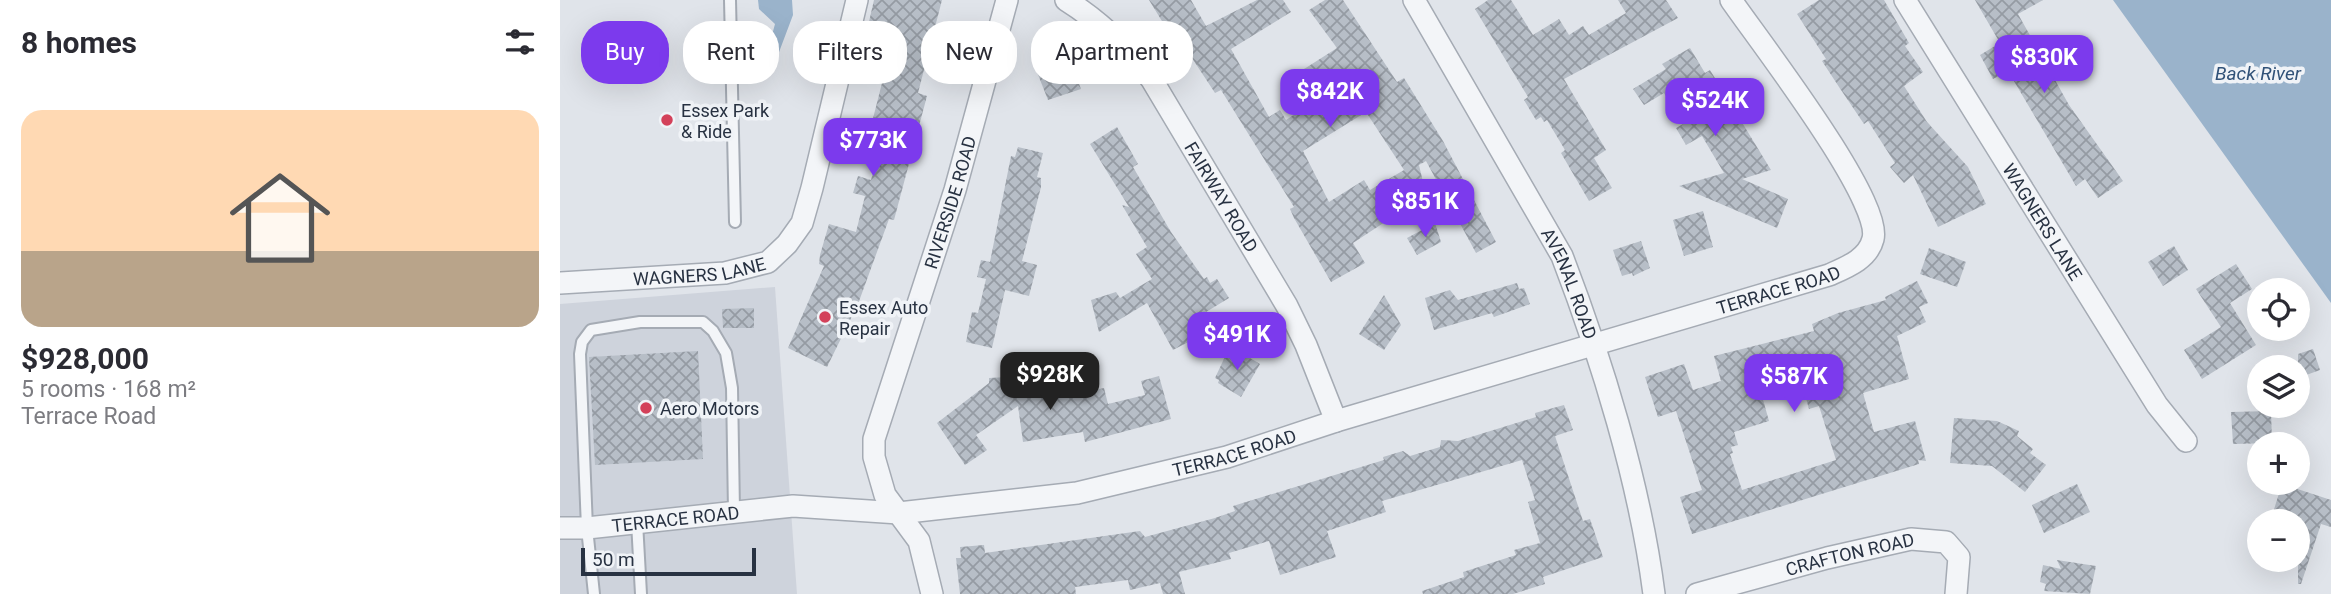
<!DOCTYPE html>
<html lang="en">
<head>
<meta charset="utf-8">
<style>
  body { margin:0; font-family:Roboto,sans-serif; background:#f7f7f7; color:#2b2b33; height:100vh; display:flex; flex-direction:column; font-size:26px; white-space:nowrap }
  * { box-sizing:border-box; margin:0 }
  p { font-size:23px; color:#7c7c81 }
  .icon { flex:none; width:38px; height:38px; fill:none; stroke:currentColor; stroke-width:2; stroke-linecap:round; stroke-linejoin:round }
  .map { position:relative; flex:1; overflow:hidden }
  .drawer { display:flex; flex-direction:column; background:#fff; width:560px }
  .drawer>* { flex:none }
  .top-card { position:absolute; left:21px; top:21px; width:665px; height:63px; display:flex; gap:14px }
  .tools { position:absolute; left:1687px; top:278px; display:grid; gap:14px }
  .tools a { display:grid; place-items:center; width:63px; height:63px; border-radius:50%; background:#fff; box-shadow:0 7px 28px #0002; font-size:35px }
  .scale { position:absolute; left:21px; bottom:18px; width:175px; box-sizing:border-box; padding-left:7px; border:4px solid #283242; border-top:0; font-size:19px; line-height:24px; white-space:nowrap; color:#283242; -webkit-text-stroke:5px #f0f3f7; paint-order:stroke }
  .price { position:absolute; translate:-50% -60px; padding:0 16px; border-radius:14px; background:#7c3aed; color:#fff; font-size:23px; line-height:46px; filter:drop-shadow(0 2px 4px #0008) }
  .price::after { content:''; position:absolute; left:50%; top:42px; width:21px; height:16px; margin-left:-10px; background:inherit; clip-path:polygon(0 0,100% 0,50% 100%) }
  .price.on { background:#222; color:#fff }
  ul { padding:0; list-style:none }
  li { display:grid; align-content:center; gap:14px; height:371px; padding:0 21px }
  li+li { border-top:2px solid #e1e1e2 }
  li span { display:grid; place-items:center; height:217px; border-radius:21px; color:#555 }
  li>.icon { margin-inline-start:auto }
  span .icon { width:126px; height:126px; fill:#fffc; stroke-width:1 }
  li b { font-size:30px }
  h2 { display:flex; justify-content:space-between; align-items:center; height:84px; padding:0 21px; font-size:30px }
  .chip { padding:0 24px; border-radius:28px; background:#fff; box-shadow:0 7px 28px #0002; font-size:24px; line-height:63px }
  .chip.on { background:#7c3aed; color:#fff }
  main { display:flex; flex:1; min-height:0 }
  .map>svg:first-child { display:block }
  .built { fill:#ced3dc }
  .water { fill:#9ab3cb }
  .building { fill:url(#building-cross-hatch); fill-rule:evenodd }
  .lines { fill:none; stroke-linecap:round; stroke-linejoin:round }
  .lane-casing { stroke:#a5abb4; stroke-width:14 }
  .street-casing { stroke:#a5abb4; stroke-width:24 }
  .lane { stroke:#f3f5f8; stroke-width:10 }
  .street { stroke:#f3f5f8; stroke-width:21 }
  .poi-dot { fill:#d3415a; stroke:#f0f3f7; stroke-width:2.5 }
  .labels { text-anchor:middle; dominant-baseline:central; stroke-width:7; stroke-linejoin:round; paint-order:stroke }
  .poi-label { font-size:18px; fill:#283242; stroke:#f0f3f7; text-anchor:start }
  .street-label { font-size:18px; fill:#283242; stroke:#f0f3f7 }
  .water-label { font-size:19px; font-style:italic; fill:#315278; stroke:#f0f3f7 }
</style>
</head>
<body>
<main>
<section class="drawer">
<h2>8 homes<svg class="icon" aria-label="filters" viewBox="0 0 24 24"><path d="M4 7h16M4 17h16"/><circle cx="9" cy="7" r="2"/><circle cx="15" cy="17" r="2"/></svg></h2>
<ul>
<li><span style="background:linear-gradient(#ffd9b3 65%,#b9a48a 0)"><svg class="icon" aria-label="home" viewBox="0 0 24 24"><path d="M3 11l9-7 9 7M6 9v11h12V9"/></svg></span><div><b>$928,000</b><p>5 rooms · 168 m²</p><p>Terrace Road</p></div></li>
</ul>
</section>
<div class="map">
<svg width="1771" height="594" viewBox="0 0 1771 594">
  <defs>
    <pattern id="building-cross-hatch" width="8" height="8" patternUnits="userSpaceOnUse" patternTransform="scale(1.75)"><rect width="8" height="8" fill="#b7bec7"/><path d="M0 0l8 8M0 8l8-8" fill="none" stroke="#959ba3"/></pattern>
  </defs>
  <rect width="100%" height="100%" fill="#e0e4ea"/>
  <polygon class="built" points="215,287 237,594 0,594 0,304"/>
  <g class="water">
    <polygon points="198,0 232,0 233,15 213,68 203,68 215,24 199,9"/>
    <polygon points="1554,0 1771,0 1771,303 1553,0"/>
  </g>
  <g class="building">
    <polygon points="314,0 382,0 358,93 367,96 334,220 329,219 298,304 267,367 228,348 264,266 259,264 260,255 269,224 296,232 305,196 293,193 298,176 311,180 321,141 308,138 322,83 318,81 331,33 308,26"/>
    <path d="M589 0H631L646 26 697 0H723L731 12 671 49 709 117 720 110 726 120 758 99 741 71 777 48 749 10 765 0H783L837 82 844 78 883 141 936 242 916 253 866 161 859 165 863 182 820 207 828 220 793 243 805 263 771 282 734 218 730 209 734 207 661 90 655 93 626 49 621 52ZM806 112 844 170 810 190 804 180 769 202 743 151Z"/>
    <polygon points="928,0 951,0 973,35 999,19 1009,35 1023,26 1029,35 1066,13 1058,0 1106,0 1118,18 1004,79 1046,150 1034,158 1052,188 1029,201 1001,153 1005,150 987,120 984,122 981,117 976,120 964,100 968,97 915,9"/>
    <polygon points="1259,0 1324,0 1349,43 1345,46 1363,72 1344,86 1367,122 1408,167 1426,204 1378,227 1353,175 1344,183 1330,167 1335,163 1308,121 1304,124 1279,87 1262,61 1266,59 1237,14"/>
    <polygon points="1415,0 1483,0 1458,14 1509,105 1563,181 1538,198 1525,179 1516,186 1448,71 1433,79 1420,55 1440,43"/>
    <polygon points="1130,48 1145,73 1150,70 1211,170 1182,179 1228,199 1217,228 1119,186 1164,173 1142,136 1126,145 1116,128 1123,124 1104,93 1084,105 1073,89 1106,69 1102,64"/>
    <polygon points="510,60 521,89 488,100 477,72"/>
    <polygon points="557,127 578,164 573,167 611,232 644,279 647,277 650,283 657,279 669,298 628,323 636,338 613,350 587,303 539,332 531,300 556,292 560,298 592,279 576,254 587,247 562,205 569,207 530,144"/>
    <polygon points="458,147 483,153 477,177 481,178 481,187 462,261 477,265 469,296 445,290 432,348 406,342 412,312 418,313 426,279 417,277 421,260 430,262 451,156 455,157"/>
    <polygon points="1143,211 1153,247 1124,256 1113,220"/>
    <polygon points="875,223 881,242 857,255 847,238"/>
    <polygon points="1081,241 1090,268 1073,276 1072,273 1062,276 1053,250"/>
    <polygon points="1614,246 1628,270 1603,286 1588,262"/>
    <polygon points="1369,248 1406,262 1397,287 1360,274"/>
    <polygon points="1676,264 1692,289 1670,303 1696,345 1642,379 1624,350 1661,327 1636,289"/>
    <path d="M1357 281 1368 303 1359 307 1366 322 1337 336 1349 379 1303 393 1314 432 1355 421 1366 461 1358 460 1359 464 1132 534 1120 497 1142 490 1116 411 1098 417 1085 377 1124 364 1133 390 1161 381 1154 356 1254 331 1252 324 1278 313 1326 300 1325 297ZM1240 377 1249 409 1259 406 1276 460 1182 490 1170 454 1173 453 1171 447 1178 445 1174 432 1209 421 1200 389Z"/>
    <polygon points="957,283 959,289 964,288 970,304 934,317 932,313 874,330 865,298 890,290 898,300"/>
    <polygon points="824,295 841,325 824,350 799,334"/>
    <polygon points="194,308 194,328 163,328 162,309"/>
    <polygon points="670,346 700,364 681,397 658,383 659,380 655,378"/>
    <polygon points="1753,349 1760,370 1738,378 1738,354"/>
    <polygon points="138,351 143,459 35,465 29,357"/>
    <polygon points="496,373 501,397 544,388 548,404 585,395 581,381 599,376 611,419 525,442 523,432 463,442 458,406 416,435 427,450 405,465 377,423 429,383 429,378 448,377 449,383"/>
    <polygon points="1004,405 1013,430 995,436 1023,521 1030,519 1043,557 983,577 985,584 953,594 863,594 862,591 904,577 903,572 956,555 954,550 980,543 968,502 975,500 962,460 822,501 826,512 767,531 776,557 720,575 709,541 669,553 671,559 619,572 625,594 603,594 600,583 570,590 568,580 515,587 516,594 400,594 396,558 401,558 400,547 424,545 425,553 580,531 585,537 655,518 675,511 673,506 824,460 823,457 843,451 850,456 880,447 881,440 898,441 976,417 975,413"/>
    <polygon points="1711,411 1712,443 1673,444 1671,412"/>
    <polygon points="1394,418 1437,421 1459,431 1457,436 1473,449 1470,453 1486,465 1465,492 1432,466 1390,463"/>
    <polygon points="1517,484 1530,512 1484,533 1472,505"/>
    <polygon points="1722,484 1771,500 1771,527 1761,524 1741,584 1738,584 1738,522 1710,522"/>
    <polygon points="1497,560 1536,566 1530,594 1484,591 1486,584 1480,582 1483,565 1501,569"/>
  </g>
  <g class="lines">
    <defs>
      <g id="lane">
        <polyline points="170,0 175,222"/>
        <polyline points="77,522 81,594"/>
        <polyline points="34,594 27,528 20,354 22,342 31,330 80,322 143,322 153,331 166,353 172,388 174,511"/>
      </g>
      <g id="street">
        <path id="s1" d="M506 0C541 22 567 47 592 80L727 306 746 345 776 421"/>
        <path id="s2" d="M854 0 1002 256C1042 360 1080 484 1094 594"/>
        <path id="s3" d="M1345 0 1597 405 1626 441"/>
        <path id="s4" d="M0 283 165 273 208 262 227 244 242 223 252 188 297 0"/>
        <path id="s5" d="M0 528H27L233 506 339 513 517 493 667 457 776 421 1269 275C1287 267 1308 259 1313 239 1323 200 1197 38 1171 0"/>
        <path id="s6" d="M372 594 359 541 325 495 314 457V439L395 190 447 0"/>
        <path id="s7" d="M1137 594 1267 558 1351 539 1386 542 1399 557 1396 594"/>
      </g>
    </defs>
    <use href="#lane" class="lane-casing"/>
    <use href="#street" class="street-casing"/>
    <use href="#lane" class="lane"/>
    <use href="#street" class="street"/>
  </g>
  <g class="poi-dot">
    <circle cx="107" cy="120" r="7"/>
    <circle cx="265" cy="317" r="7"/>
    <circle cx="86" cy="408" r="7"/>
  </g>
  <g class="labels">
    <g class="poi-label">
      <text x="121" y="110">Essex Park<tspan x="121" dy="21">&amp; Ride</tspan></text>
      <text x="279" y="307">Essex Auto<tspan x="279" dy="21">Repair</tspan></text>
      <text x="100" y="408">Aero Motors</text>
    </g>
    <g class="street-label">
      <text stroke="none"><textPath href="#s1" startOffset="254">FAIRWAY ROAD</textPath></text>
      <text stroke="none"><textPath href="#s6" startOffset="418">RIVERSIDE ROAD</textPath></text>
      <text stroke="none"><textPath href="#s3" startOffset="261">WAGNERS LANE</textPath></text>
      <text stroke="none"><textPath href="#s4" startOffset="140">WAGNERS LANE</textPath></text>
      <text stroke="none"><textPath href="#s2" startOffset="324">AVENAL ROAD</textPath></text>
      <text stroke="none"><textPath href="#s5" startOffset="1250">TERRACE ROAD</textPath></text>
      <text stroke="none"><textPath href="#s5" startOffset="682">TERRACE ROAD</textPath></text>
      <text stroke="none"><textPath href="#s5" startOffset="116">TERRACE ROAD</textPath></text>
      <text stroke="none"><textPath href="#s7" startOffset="158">CRAFTON ROAD</textPath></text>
    </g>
    <g class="water-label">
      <text x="1698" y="73">Back River</text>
    </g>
  </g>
</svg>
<div class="tools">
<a><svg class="icon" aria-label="locate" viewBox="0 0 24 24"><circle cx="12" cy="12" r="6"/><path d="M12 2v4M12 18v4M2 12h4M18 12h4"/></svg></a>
<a><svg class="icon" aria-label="layers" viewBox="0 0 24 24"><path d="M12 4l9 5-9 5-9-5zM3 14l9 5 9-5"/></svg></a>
<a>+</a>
<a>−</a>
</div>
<div class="scale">50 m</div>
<b class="price" style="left:1484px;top:95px">$830K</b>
<b class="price" style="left:770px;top:129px">$842K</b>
<b class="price" style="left:1155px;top:138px">$524K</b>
<b class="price" style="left:313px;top:178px">$773K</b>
<b class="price" style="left:865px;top:239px">$851K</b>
<b class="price" style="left:677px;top:372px">$491K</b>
<b class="price on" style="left:490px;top:412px">$928K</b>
<b class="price" style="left:1234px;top:414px">$587K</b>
<div class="top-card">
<a class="chip on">Buy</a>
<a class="chip">Rent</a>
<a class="chip">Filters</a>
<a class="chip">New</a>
<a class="chip">Apartment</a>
</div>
</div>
</main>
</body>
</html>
